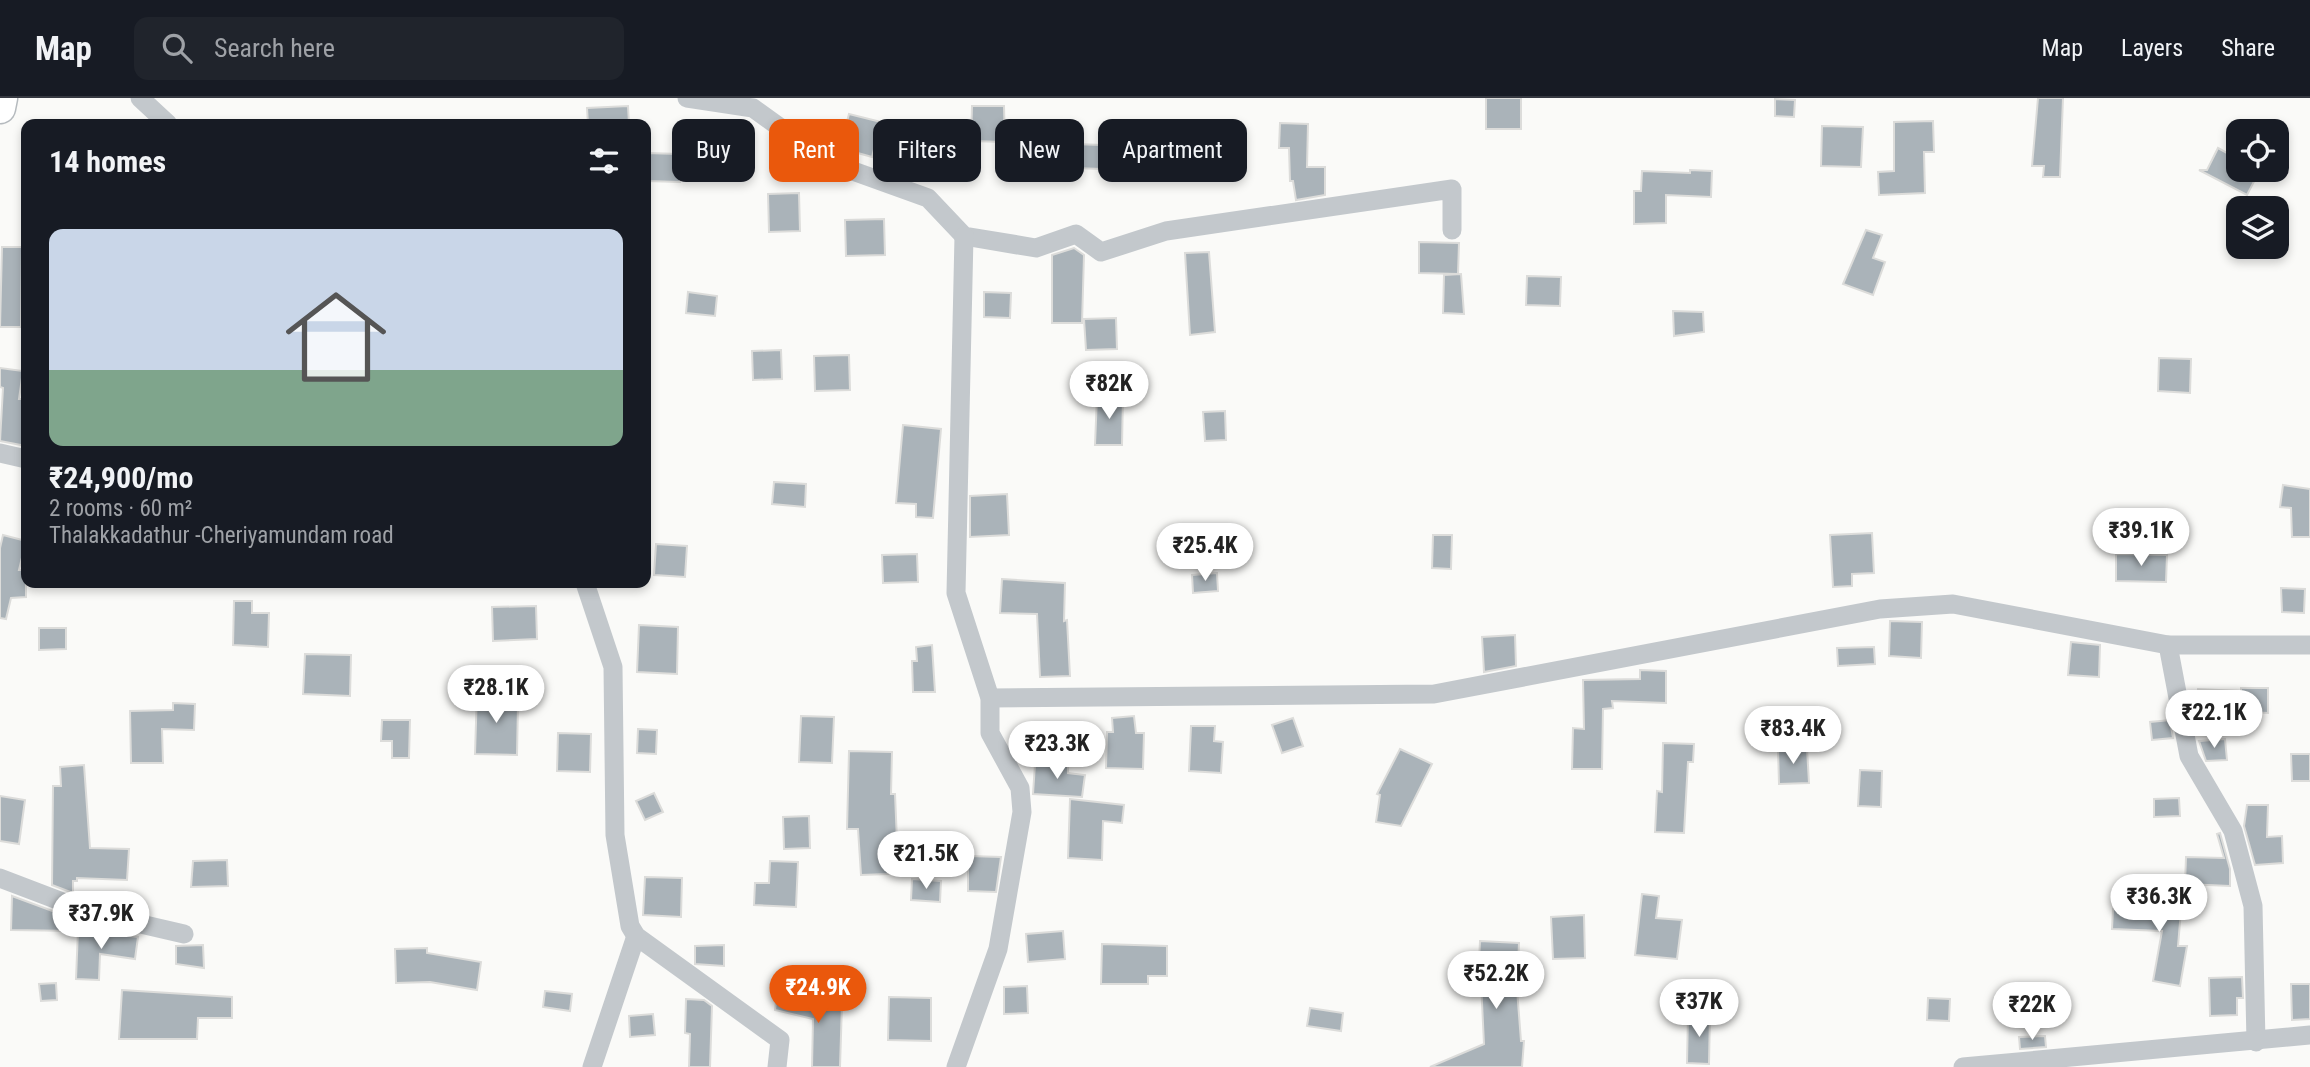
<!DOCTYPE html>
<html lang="en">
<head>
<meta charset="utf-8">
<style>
  body { margin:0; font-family:"Roboto Condensed",sans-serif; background:#20242c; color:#f1f3f6; height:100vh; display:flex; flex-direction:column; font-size:26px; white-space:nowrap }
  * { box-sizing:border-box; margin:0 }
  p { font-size:23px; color:#9ea1a6 }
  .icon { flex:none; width:38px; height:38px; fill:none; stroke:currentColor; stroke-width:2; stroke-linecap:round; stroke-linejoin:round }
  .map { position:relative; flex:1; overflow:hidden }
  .details { position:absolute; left:21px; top:21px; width:630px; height:469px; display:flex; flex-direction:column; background:#171b24; border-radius:14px; box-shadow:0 4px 10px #0003 }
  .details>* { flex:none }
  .hud { position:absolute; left:672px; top:21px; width:665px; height:63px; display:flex; gap:14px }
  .fabs { position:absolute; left:2226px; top:21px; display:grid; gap:14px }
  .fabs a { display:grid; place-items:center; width:63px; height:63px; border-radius:14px; background:#171b24; box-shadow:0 4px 10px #0003; font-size:35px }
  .price { position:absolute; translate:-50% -60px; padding:0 16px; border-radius:24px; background:#fff; color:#222; font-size:23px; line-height:46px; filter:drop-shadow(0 2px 4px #0008) }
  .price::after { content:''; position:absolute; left:50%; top:42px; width:21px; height:16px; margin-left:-10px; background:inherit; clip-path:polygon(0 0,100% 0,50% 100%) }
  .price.current { background:#ea580c; color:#fff }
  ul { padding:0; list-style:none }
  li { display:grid; align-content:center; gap:14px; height:371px; padding:0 28px }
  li+li { border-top:2px solid #363941 }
  li span { display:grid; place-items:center; height:217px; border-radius:14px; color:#555 }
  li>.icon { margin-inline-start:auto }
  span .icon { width:126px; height:126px; fill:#fffc; stroke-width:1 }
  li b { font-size:30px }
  h2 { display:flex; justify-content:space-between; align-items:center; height:84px; padding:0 28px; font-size:30px }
  .tag { padding:0 24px; border-radius:14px; background:#171b24; box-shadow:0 4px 10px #0003; font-size:24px; line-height:63px }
  .tag.current { background:#ea580c; color:#fff }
  header { display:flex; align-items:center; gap:42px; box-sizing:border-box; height:98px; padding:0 35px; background:#171b24; border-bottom:2px solid #363941 }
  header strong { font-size:33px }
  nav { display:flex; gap:38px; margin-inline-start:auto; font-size:24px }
  .search { width:490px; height:63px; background:#20242c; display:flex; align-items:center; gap:18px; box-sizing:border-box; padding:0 24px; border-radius:14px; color:#9ea1a6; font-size:26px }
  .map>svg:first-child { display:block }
  .building { fill:#aab3b9; stroke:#dcdcda; stroke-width:2 }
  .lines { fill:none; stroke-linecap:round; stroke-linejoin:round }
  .primary-casing { stroke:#b5babe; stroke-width:33 }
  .minor { stroke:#c3c8cc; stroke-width:19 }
  .primary { stroke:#fff; stroke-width:30 }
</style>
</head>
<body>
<header>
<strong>Map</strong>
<div class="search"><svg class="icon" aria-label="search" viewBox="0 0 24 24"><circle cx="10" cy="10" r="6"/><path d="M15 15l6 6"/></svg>Search here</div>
<nav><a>Map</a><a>Layers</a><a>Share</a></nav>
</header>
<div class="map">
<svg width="2310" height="969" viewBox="0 0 2310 969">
  <rect width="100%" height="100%" fill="#fafaf8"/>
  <g class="building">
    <rect x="1486" y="0" width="35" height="31"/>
    <polygon points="2038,0 2063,0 2060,79 2043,79 2044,68 2032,68"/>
    <polygon points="1775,1 1795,2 1794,19 1775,18"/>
    <polygon points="628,8 629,26 588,26 587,10"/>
    <polygon points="972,8 1004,8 1005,44 971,43"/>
    <polygon points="849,16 881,24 872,59 840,50"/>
    <polygon points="1933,23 1934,54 1924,54 1925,95 1879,97 1878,74 1894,73 1894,24"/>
    <polygon points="1280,25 1308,26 1307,69 1325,69 1325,97 1296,102 1293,83 1290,83 1289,50 1279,50"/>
    <polygon points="1822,28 1863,29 1861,69 1821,68"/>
    <polygon points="1055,38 1074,39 1074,46 1102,47 1102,71 1074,70 1074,75 1054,75"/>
    <polygon points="2218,50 2238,61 2238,72 2260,72 2247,97 2199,72 2207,72"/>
    <polygon points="646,55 680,56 680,84 646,83"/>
    <polygon points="892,63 917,71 913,82 889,73"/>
    <polygon points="1690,72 1712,73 1711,99 1666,97 1666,125 1634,126 1634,93 1641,93 1642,73 1690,75"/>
    <polygon points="799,95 800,133 769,134 768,96"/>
    <polygon points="884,121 885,157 846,158 845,122"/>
    <polygon points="1866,132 1882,137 1873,160 1885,164 1873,197 1843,186"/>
    <polygon points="1419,144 1459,145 1458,176 1419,175"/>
    <polygon points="2,149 22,149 21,229 0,229"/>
    <polygon points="1074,150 1084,157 1082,225 1052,225 1052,157"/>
    <polygon points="1209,154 1215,234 1190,237 1185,155"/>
    <polygon points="1461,176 1464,216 1443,215 1444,177"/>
    <polygon points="1527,178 1561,179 1560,208 1526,207"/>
    <polygon points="688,194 717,198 715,218 686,215"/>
    <polygon points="984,194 1011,195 1010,220 984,219"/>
    <polygon points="1673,213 1703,214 1704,234 1674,238"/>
    <polygon points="1116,220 1117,251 1086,252 1084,221"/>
    <polygon points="781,252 782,281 753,282 752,253"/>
    <polygon points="849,257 850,292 815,293 814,258"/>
    <polygon points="2159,260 2191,261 2190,295 2158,293"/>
    <polygon points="0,270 23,273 19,301 26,301 26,348 0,343 3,290 0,289"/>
    <polygon points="1097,298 1123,298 1122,347 1095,347"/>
    <polygon points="1225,313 1226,342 1205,343 1203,314"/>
    <polygon points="903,327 941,331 933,420 916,419 916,406 896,405"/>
    <polygon points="774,384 806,386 805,409 772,406"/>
    <polygon points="2283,387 2310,391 2310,439 2292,439 2291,410 2280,409"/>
    <polygon points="1007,396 1009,437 970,439 970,398"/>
    <polygon points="1872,435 1874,475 1852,476 1852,488 1833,489 1830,437"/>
    <polygon points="3,437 26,443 19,472 26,472 26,499 11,500 6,521 0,520 0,450"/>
    <polygon points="1433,437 1452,437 1451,471 1432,470"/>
    <polygon points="656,446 687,448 685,479 654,477"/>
    <polygon points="917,456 918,484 883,485 882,457"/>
    <polygon points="2116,456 2167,457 2166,484 2116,483"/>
    <polygon points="1217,475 1218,493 1193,495 1192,477"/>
    <polygon points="1002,481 1065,485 1064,523 1067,522 1070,578 1040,579 1037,516 1000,515"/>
    <polygon points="2281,490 2305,491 2304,515 2282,514"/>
    <polygon points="234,503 252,503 252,515 269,515 268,549 233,547"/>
    <polygon points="536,508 537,541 493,543 492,509"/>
    <polygon points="1890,523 1922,524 1921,560 1889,558"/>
    <polygon points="639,527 678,529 677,576 637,574"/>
    <polygon points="39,530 66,530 66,551 39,552"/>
    <polygon points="1515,537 1516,568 1484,574 1482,539"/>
    <polygon points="2071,544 2100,547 2099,579 2068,577"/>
    <polygon points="932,547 935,594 913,594 912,563 917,563 916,549"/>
    <polygon points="1874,549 1875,566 1838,568 1837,550"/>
    <polygon points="305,556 351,557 350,598 303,596"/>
    <polygon points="1640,572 1666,573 1666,605 1612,603 1613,610 1603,611 1602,671 1572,671 1573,630 1584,631 1583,582 1640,581"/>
    <polygon points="2241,590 2268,590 2268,615 2197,611 2198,591 2241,593"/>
    <polygon points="477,593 505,594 505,606 518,606 517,657 475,656"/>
    <polygon points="173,605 195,606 194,632 162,631 163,665 131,665 130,613 173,612"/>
    <polygon points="801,618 834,619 832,665 799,664"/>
    <polygon points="1134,618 1136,635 1144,635 1143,671 1106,670 1107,634 1113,634 1112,620"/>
    <polygon points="1293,620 1303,648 1282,655 1272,627"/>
    <polygon points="382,622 410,622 409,660 392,660 392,643 381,643"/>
    <polygon points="2170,622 2173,640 2152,642 2150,624"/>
    <polygon points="1191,628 1215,628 1214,643 1223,644 1221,675 1189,673"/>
    <polygon points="638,631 657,632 656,656 637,655"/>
    <polygon points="558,635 591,636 590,674 557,673"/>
    <polygon points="2225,641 2227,662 2206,663 2199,643"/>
    <polygon points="1663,645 1694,646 1693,664 1688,664 1684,735 1655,734 1657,693 1662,694"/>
    <polygon points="1807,650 1809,685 1779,686 1778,651"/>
    <polygon points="1400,651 1432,666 1401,728 1376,724 1380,697 1377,696"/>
    <polygon points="849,653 892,654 891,696 895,696 897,743 886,743 888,776 861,777 858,731 847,731"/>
    <polygon points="2291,656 2310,656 2310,683 2292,683"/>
    <polygon points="1035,666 1068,667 1068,675 1085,677 1082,699 1033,696"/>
    <polygon points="84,667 90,750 129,751 127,782 77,780 77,783 73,783 73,795 52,787 53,688 61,688 60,669"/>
    <polygon points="1860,672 1882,673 1881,709 1858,708"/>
    <polygon points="654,695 663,714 645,722 636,703"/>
    <polygon points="0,698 25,702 19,746 0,743"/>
    <polygon points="2179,700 2180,718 2154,719 2154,701"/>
    <polygon points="1070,701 1124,707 1122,725 1103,723 1102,762 1068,760"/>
    <polygon points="2247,707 2268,707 2267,739 2282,738 2283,765 2255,767 2244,728"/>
    <polygon points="809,718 810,750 784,751 783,719"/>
    <polygon points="2220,735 2230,771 2230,788 2185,786 2186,759 2224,760 2217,736"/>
    <polygon points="968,758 1001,759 996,794 968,793"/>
    <polygon points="227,762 228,788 191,789 193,763"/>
    <polygon points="770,763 798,764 796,809 754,807 755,785 769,785"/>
    <polygon points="645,779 682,780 681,819 643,817"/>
    <polygon points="912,781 941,783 940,804 911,802"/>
    <polygon points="2171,787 2183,789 2178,848 2187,848 2180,888 2153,883 2162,833 2112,831 2113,811 2128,812 2128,806 2167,810"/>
    <polygon points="1642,796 1659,798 1656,820 1682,822 1677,861 1635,857"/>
    <polygon points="12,798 74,821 75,833 11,832"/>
    <polygon points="1584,817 1585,860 1553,861 1551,819"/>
    <polygon points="78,832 138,839 135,861 100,856 99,882 76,881"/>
    <polygon points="1063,833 1065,861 1028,864 1026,836"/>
    <polygon points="1480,843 1519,845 1517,891 1521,943 1524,943 1522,969 1430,969 1484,946 1481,884 1478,884"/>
    <polygon points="1102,846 1167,848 1167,878 1148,878 1148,886 1101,886"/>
    <polygon points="203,847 204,870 176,866 176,848"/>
    <polygon points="724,847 724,868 695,866 695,848"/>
    <polygon points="427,850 427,855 481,864 477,892 430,884 396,885 395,851"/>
    <polygon points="2242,879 2243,900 2237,900 2237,917 2210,918 2209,880"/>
    <polygon points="56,885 57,902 41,903 39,886"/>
    <polygon points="795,885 813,889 809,905 842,906 840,969 812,969 813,921 775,912 776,904 790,905"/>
    <polygon points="2291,886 2310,886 2310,921 2292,922"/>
    <polygon points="1027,888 1028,915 1004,916 1004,889"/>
    <polygon points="122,892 232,899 232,920 198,920 197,941 119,941"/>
    <polygon points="545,893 572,896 570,913 543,909"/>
    <polygon points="889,899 931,900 931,943 888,942"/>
    <polygon points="1928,900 1950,901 1949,923 1927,922"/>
    <polygon points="686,901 704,902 712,908 710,969 689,969 690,936 685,935"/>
    <polygon points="1310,910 1343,915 1341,933 1307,928"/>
    <polygon points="653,916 655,937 630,939 629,918"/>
    <polygon points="1688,916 1710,916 1709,966 1687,965"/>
    <polygon points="2045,938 2046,949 2020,951 2019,939"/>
  </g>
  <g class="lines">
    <defs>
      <polyline id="primary" points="0,10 2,0"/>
    </defs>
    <use href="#primary" class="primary-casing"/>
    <g class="minor">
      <polyline points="140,0 168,26"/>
      <polyline points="687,0 753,10 828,64 928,100 964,138 1036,150 1076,136 1101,154 1166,133 1452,91 1452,132"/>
      <polyline points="0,355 26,361"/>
      <polyline points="585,485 613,569 615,737 630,828 636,838 780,942 777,969"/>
      <polyline points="2168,547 2189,658 2233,733 2253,808 2256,944"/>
      <polyline points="990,600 1434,596 1880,511 1953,506 2168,547 2310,547"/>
      <polyline points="0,780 89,814 184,836"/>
      <polyline points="592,969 636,838"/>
      <polyline points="956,969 998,851 1022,714 1020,690 990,635 990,600 956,495 964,138"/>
      <polyline points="1963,969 2310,937"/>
    </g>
    <use href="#primary" class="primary"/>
  </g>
</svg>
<div class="fabs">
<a><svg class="icon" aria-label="locate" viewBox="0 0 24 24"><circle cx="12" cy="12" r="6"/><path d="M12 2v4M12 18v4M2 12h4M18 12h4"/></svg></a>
<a><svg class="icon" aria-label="layers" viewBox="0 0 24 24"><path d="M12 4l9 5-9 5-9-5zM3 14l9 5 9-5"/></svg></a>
</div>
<b class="price" style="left:1109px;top:323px">₹82K</b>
<b class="price" style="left:2141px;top:470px">₹39.1K</b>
<b class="price" style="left:1205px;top:485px">₹25.4K</b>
<b class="price" style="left:496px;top:627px">₹28.1K</b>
<b class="price" style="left:2214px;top:652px">₹22.1K</b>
<b class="price" style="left:1793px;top:668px">₹83.4K</b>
<b class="price" style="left:1057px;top:683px">₹23.3K</b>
<b class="price" style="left:926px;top:793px">₹21.5K</b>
<b class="price" style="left:2159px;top:836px">₹36.3K</b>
<b class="price" style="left:101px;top:853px">₹37.9K</b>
<b class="price" style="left:1496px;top:913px">₹52.2K</b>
<b class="price current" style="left:818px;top:927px">₹24.9K</b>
<b class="price" style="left:1699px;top:941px">₹37K</b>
<b class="price" style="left:2032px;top:944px">₹22K</b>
<div class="hud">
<a class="tag">Buy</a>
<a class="tag current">Rent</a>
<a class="tag">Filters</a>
<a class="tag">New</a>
<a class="tag">Apartment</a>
</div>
<section class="details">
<h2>14 homes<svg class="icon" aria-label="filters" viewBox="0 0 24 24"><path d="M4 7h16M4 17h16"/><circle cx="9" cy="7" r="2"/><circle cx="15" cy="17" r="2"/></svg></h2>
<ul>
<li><span style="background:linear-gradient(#c9d6e8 65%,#7fa58c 0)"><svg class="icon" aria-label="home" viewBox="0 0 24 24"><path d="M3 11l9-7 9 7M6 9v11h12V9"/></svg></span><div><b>₹24,900/mo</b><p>2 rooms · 60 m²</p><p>Thalakkadathur -Cheriyamundam road</p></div></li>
</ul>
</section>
</div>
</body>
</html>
